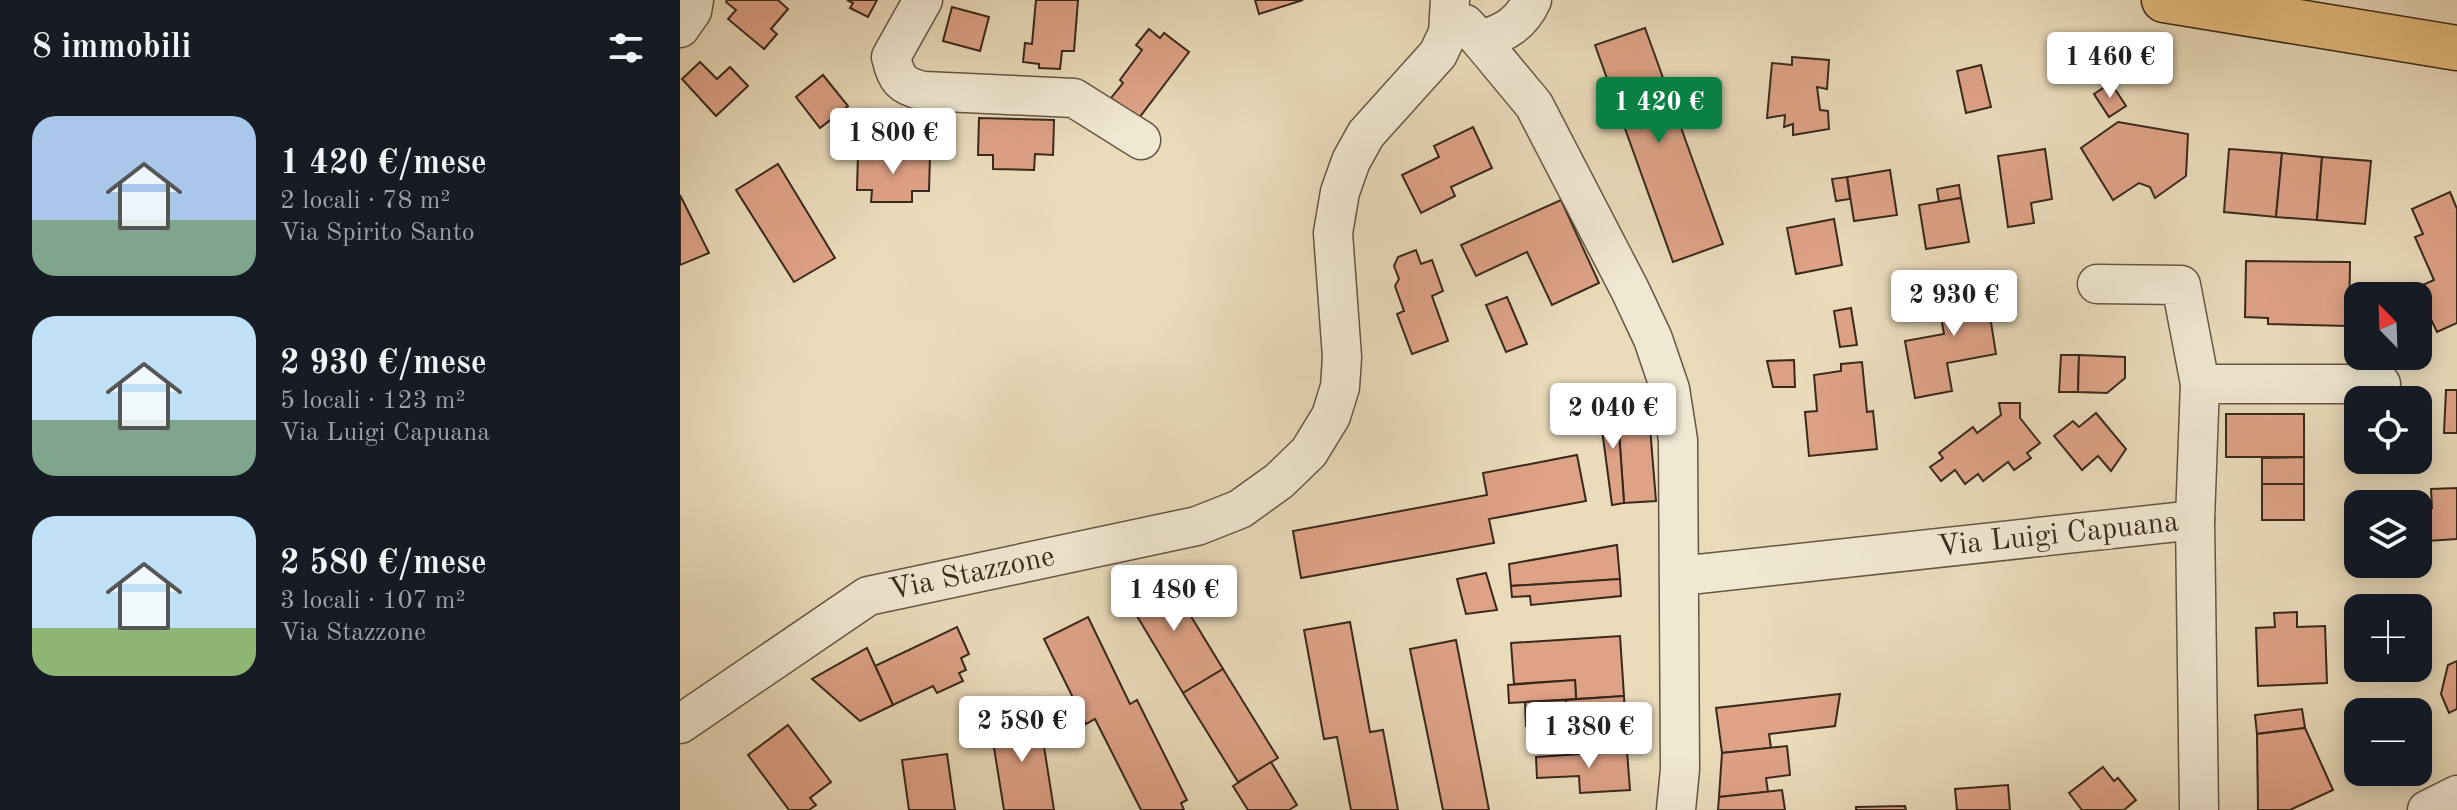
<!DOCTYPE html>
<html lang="it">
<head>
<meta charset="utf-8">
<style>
  body { margin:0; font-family:"Old Standard TT",serif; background:#20242c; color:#f1f3f6; height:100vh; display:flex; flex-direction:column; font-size:30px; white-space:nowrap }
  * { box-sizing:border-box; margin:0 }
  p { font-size:26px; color:#9ea1a6 }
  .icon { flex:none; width:44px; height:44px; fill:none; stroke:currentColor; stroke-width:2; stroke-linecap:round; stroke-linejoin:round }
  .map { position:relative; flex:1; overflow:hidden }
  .side { display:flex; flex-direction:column; background:#171b24; width:680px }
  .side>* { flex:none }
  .needle { width:52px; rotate:337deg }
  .fabs { position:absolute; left:1664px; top:282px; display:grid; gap:16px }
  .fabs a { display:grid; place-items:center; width:88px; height:88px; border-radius:16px; background:#171b24; box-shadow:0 4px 20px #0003; font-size:40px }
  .price { position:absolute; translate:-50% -68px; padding:0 18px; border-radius:8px; background:#fff; color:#222; font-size:26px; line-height:52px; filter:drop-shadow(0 2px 4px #0008) }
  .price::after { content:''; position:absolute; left:50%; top:48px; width:24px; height:18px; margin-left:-12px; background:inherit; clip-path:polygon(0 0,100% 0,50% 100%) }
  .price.on { background:#0b8043; color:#fff }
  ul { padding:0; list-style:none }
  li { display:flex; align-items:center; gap:24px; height:200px; padding:0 32px }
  li span { display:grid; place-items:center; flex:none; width:224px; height:160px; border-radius:24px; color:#555 }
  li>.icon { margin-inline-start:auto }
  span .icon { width:96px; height:96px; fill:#fffc; stroke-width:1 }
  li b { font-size:34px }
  h2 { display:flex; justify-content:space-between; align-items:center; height:96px; padding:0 32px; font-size:34px }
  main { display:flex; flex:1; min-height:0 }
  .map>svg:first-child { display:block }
  .building { fill:#dea287; stroke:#39291c; stroke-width:2 }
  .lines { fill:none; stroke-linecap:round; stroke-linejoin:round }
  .minor-casing { stroke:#655644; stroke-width:41 }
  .major-casing { stroke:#39291c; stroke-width:47 }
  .minor { stroke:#f1e8d3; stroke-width:38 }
  .major { stroke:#e5be7e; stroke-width:44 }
  .labels { text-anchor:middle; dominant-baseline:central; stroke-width:8; stroke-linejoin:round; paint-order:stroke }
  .street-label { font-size:30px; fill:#39291c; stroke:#f1e8d3 }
</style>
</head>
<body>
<main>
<section class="side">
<h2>8 immobili<svg class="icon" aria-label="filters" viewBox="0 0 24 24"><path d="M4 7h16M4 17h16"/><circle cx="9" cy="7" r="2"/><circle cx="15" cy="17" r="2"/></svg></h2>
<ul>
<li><span style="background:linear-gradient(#a9c7e8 65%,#7fa58c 0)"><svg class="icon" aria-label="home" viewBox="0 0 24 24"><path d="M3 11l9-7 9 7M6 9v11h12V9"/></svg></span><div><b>1 420 €/mese</b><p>2 locali · 78 m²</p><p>Via Spirito Santo</p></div></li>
<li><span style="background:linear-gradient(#bfe0f5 65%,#7fa58c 0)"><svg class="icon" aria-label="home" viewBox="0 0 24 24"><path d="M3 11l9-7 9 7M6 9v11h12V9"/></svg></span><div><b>2 930 €/mese</b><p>5 locali · 123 m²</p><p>Via Luigi Capuana</p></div></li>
<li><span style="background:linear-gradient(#bfe0f5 70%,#8fb573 0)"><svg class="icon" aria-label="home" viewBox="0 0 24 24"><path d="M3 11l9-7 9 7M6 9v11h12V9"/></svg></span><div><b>2 580 €/mese</b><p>3 locali · 107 m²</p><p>Via Stazzone</p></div></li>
</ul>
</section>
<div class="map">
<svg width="1777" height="810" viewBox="0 0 1777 810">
  <rect width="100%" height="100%" fill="#eadbbb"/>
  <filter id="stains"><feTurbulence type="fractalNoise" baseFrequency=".0025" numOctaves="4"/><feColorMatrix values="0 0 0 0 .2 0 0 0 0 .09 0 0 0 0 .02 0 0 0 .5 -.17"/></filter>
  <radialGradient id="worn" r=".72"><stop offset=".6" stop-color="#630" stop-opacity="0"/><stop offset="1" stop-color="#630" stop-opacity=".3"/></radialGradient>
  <g class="building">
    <polygon points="47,0 98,0 108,9 91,29 97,34 84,49 48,19 56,10 46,2"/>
    <polygon points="167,0 197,0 188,17 170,8 173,3"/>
    <polygon points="356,0 398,0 394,51 382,51 380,69 359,68 359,64 343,62 345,43 352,44"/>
    <polygon points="575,0 623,0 579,14"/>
    <polygon points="272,7 309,17 300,51 263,41"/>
    <polygon points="965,28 1043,244 993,262 915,45"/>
    <polygon points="469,29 480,38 484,33 509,52 459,118 431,98 443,83 440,80 462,50 456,45"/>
    <polygon points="1112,57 1149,60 1147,89 1137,87 1140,110 1148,111 1149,129 1113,135 1113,124 1104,127 1105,115 1087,118 1092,63 1112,65"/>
    <polygon points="20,62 37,79 50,67 68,86 36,116 2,79"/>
    <polygon points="1301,65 1311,107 1286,113 1277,71"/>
    <polygon points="143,75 168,106 140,128 116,97"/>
    <polygon points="1431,83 1446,106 1429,117 1414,94"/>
    <polygon points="299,118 374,120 373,155 355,154 354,170 313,169 313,155 298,155"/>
    <polygon points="1438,122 1508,134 1506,176 1475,198 1470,187 1459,183 1433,200 1401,148"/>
    <polygon points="793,127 812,168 771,187 775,196 741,213 722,175 759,157 754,146"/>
    <polygon points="1365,149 1372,199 1351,203 1354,223 1328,227 1318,156"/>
    <polygon points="1549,149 1602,153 1596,217 1544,212"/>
    <polygon points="1602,153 1642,157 1637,220 1596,217"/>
    <polygon points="178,154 250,155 249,191 232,191 232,202 191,202 192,190 177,190"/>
    <polygon points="1642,157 1691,161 1685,224 1637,220"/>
    <polygon points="98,164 155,258 114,282 56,190"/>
    <polygon points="1210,170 1217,215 1174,221 1167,177"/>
    <polygon points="1167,177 1170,199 1156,201 1152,179"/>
    <polygon points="1279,185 1281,198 1259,202 1257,189"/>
    <polygon points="1770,192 1777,209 1777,323 1757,332 1736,288 1754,280 1735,237 1743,234 1732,209"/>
    <polygon points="0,195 29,253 0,265"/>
    <polygon points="1281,198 1289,242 1246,249 1239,205"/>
    <polygon points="881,200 919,283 872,305 847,252 796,276 781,245"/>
    <polygon points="1154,219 1162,265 1116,274 1107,228"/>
    <polygon points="736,250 741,264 752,260 763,291 752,296 768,341 732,354 717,314 724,311 715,286 719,279 714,266 718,257"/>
    <polygon points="1566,261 1670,262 1669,326 1588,324 1588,318 1565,317"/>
    <polygon points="1316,282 1321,313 1310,316 1316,354 1267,363 1272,391 1235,398 1225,341 1264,334 1257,293"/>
    <polygon points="827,297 847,344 826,352 806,305"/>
    <polygon points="1171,308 1177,345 1160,347 1154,311"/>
    <polygon points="1381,355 1399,355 1398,392 1379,392"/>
    <polygon points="1399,355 1445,357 1445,378 1427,393 1398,392"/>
    <polygon points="1114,360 1115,387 1093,387 1087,361"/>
    <polygon points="1182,362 1187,412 1193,411 1197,449 1129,456 1125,412 1137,411 1134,375 1161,371 1161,364"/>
    <polygon points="1766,390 1777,390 1777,433 1764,433"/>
    <polygon points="957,396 964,402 969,415 976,501 944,503 938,418 939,403 947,398"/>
    <polygon points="939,403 938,418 944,503 932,505 919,407"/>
    <polygon points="1319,403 1340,403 1340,418 1360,443 1347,453 1351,458 1334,470 1328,462 1303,481 1298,474 1285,484 1275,470 1261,481 1250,467 1263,458 1259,453 1293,427 1297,433 1321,415"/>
    <polygon points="1416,413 1446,449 1431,471 1418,456 1402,470 1374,436 1393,421 1399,427"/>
    <rect x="1546" y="414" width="78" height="43"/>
    <polygon points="897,455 906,501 809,519 814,543 621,578 613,531 807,495 803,473"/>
    <polygon points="1624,457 1624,484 1582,484 1582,458"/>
    <rect x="1582" y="484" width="42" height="36"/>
    <polygon points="1777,488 1777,539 1747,541 1745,508 1752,508 1751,489"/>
    <polygon points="937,545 940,579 831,586 829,564"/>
    <polygon points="484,572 543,669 503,693 445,596"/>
    <polygon points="806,573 817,610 786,614 777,579"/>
    <polygon points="940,579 941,596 851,605 850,596 832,597 831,586"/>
    <polygon points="1617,612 1617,627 1645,626 1647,683 1578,686 1576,628 1595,627 1594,613"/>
    <polygon points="408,617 450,704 457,700 507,800 501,803 504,810 461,810 415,719 406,724 364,639"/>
    <polygon points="670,622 690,732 703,730 718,810 671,810 657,737 644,739 624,630"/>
    <polygon points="277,627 289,654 281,658 286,670 279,673 283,681 257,693 253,686 213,705 195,666"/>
    <polygon points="940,636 944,696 896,699 895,680 834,684 831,643"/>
    <polygon points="776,640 809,810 763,810 730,649"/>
    <polygon points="187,648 213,705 180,721 132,679"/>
    <polygon points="1777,661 1777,709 1769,713 1761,694 1768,665"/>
    <polygon points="543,669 598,758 558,782 503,693"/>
    <polygon points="895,680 896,699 829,703 828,685"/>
    <polygon points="1160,694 1155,726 1089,734 1091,748 1042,753 1036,708"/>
    <polygon points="944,696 947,751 889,755 886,700"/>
    <polygon points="886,700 887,724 846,726 845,702"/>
    <polygon points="1622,709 1625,728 1577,734 1575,715"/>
    <polygon points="359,715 374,810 324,810 310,723"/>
    <polygon points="1678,722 1678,759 1672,755 1669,723"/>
    <polygon points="108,725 151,782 130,798 136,805 129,810 109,810 68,755"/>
    <polygon points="1625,728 1653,790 1610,810 1578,810 1577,734"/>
    <polygon points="1107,746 1110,775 1086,778 1088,792 1039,797 1042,753"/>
    <polygon points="947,751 950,790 900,793 899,776 857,778 856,757"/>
    <polygon points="267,754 275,810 229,810 222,760"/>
    <polygon points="591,762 617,805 609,810 568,810 553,786"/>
    <polygon points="1423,767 1434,781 1438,778 1456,800 1444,810 1402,810 1389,793"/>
    <polygon points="1328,785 1330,810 1277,810 1275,789"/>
    <polygon points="1102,790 1105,810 1038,810 1039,797"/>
    <polygon points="1225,806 1226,810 1176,810 1176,807"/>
  </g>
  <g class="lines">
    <defs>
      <g id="minor">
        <path d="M243 0 211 57C216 79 221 86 244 91L394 98 461 140"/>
        <path d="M785 24 800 40C825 33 841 24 852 0"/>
        <polyline points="0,28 12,11 14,0"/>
        <polyline points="800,40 854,105 950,290 973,339 990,389 998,440 1000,769 996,810"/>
        <polyline points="1417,284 1501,285 1520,384 1515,520"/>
        <polyline points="1520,384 1701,384"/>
        <polyline points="1000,576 1515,520 1519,810"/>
        <polyline points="0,724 188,596 517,526 560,509 599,481 629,452 651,416 660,387 662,357 653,233 660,192 671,161 686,134 758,54 768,33 770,0"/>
        <polyline points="1747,810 1777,795"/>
      </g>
      <polyline id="major" points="1484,0 1777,48"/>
    </defs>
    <use href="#minor" class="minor-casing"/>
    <use href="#major" class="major-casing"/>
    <use href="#minor" class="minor"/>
    <use href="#major" class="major"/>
  </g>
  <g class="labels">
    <g class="street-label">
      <text transform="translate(1378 535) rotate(-6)">Via Luigi Capuana</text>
      <text transform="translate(292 574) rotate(-12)">Via Stazzone</text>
    </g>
  </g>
  <rect width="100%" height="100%" filter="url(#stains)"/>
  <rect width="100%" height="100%" fill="url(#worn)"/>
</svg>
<div class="fabs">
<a><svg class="needle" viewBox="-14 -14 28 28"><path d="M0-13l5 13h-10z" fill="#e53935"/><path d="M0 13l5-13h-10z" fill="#9ea1a6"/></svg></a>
<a><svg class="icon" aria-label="locate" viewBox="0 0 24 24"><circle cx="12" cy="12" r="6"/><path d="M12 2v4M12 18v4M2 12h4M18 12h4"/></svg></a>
<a><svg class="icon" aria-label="layers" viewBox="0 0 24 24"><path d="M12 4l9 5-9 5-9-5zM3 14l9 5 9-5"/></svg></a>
<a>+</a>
<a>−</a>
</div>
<b class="price" style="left:1430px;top:100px">1 460 €</b>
<b class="price on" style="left:979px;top:145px">1 420 €</b>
<b class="price" style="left:213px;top:176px">1 800 €</b>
<b class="price" style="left:1274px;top:338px">2 930 €</b>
<b class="price" style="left:933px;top:451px">2 040 €</b>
<b class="price" style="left:494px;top:633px">1 480 €</b>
<b class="price" style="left:342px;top:764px">2 580 €</b>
<b class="price" style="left:909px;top:770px">1 380 €</b>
</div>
</main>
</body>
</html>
